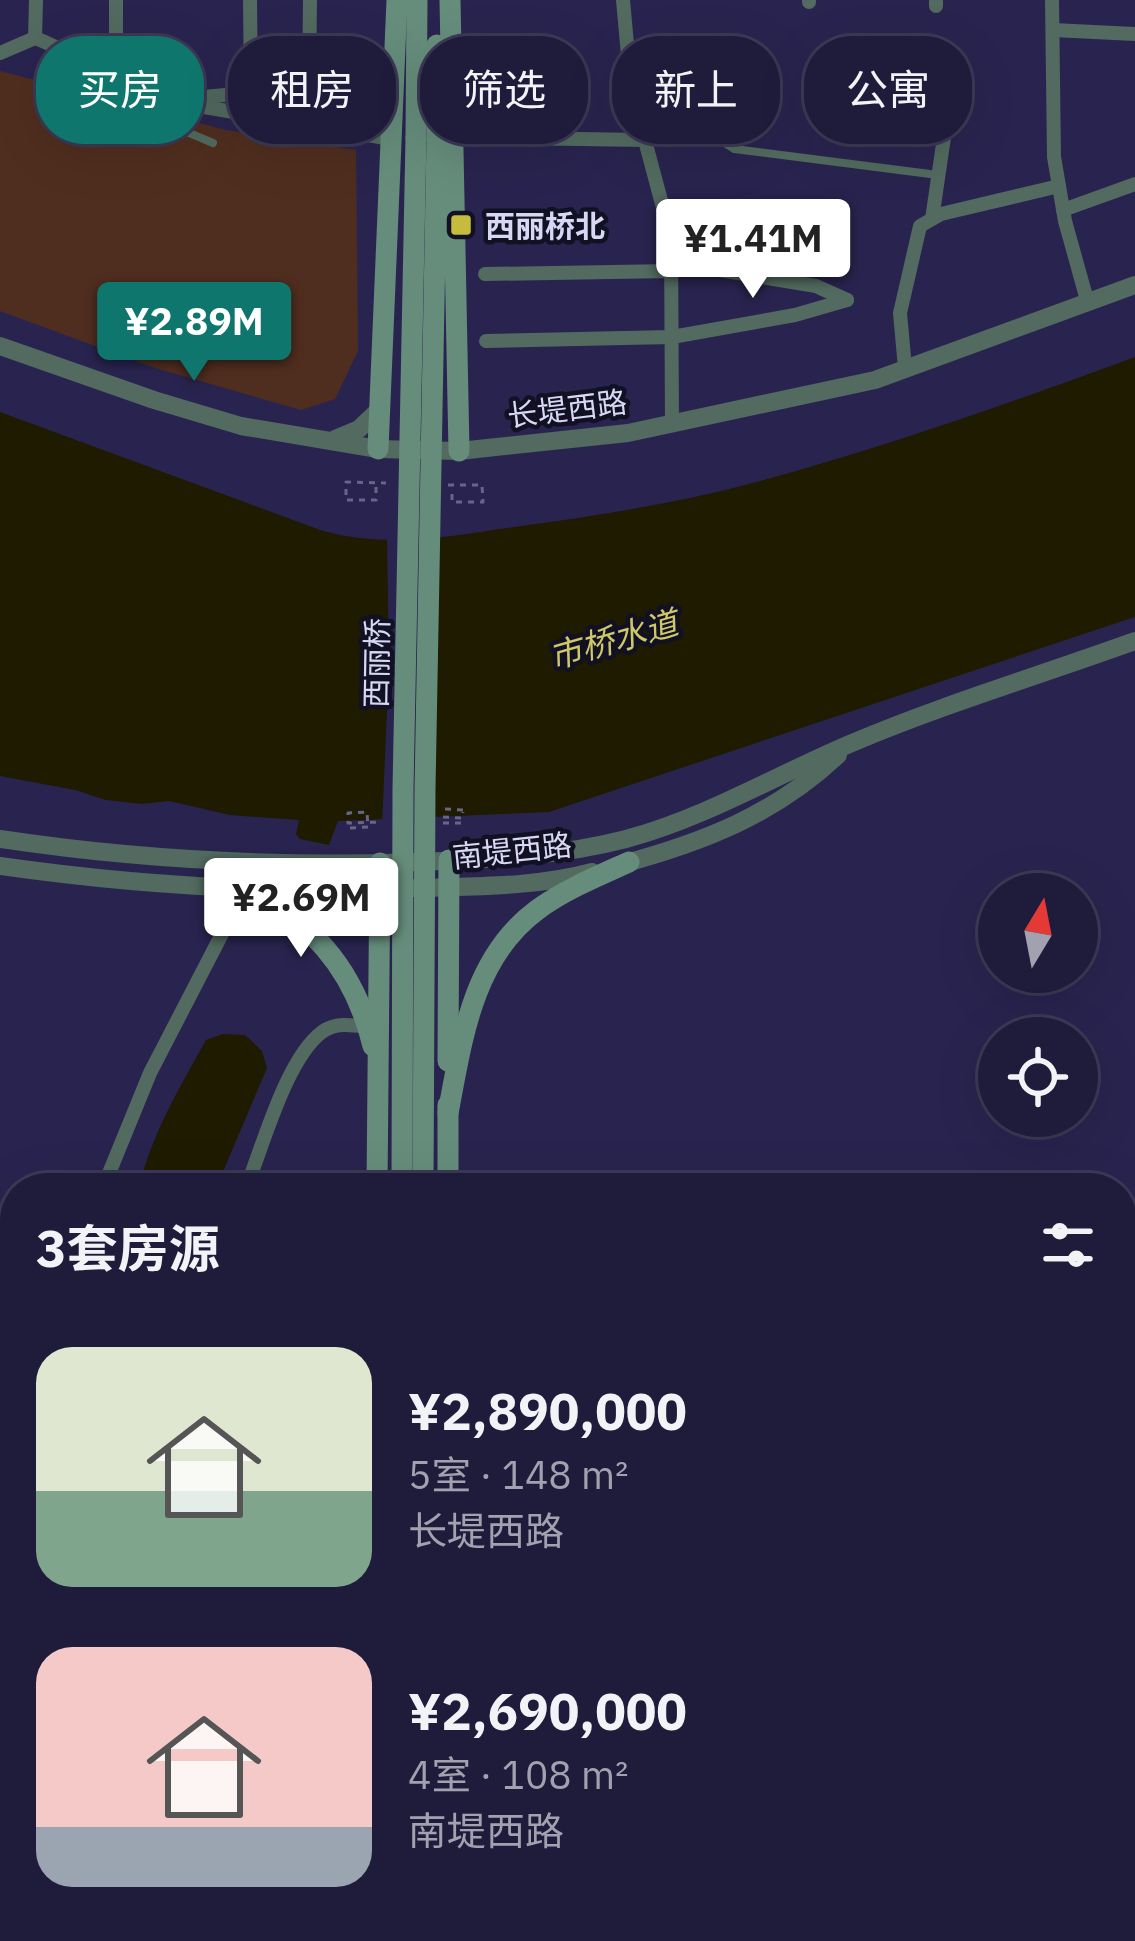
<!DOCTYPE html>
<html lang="zh">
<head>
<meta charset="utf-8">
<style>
  body { margin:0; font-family:"IBM Plex Sans","Noto Sans SC",sans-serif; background:#272442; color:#f1f3f6; height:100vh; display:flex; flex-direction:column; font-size:45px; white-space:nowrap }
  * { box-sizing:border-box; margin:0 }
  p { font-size:39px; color:#a1a1af }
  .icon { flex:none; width:66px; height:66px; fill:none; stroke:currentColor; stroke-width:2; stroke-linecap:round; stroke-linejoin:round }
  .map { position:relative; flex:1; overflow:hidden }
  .side { position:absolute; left:0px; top:1173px; width:1137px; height:768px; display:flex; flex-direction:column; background:#1f1b3b; border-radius:48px 48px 0 0; box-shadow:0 12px 48px #0002,0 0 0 3px #3c3955 }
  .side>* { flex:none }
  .top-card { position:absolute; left:36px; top:36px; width:1065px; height:108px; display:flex; gap:24px }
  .needle { width:78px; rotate:10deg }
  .fabs { position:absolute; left:978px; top:873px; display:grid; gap:24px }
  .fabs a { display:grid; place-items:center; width:120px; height:120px; border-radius:50%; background:#1f1b3b; box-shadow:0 12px 48px #0002,0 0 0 3px #3c3955; font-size:60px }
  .price { position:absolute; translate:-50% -102px; padding:0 27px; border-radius:12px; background:#fff; color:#222; font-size:39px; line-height:78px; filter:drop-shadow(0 3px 6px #0008) }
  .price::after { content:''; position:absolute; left:50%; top:72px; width:36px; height:27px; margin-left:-18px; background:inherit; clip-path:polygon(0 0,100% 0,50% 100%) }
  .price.selected { background:#0f766e; color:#fff }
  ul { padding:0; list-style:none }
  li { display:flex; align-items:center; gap:36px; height:300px; padding:0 36px }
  li span { display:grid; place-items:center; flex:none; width:336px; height:240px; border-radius:36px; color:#555 }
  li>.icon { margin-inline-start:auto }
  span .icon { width:144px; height:144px; fill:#fffc; stroke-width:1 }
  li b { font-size:51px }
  h2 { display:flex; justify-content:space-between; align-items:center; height:144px; padding:0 36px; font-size:51px }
  .pill { padding:0 42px; border-radius:48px; background:#1f1b3b; box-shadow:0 12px 48px #0002,0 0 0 3px #3c3955; font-size:42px; line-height:108px }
  .pill.selected { background:#0f766e; color:#fff }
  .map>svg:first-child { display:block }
  .built { fill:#322d5e }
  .green { fill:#502e1f }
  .water { fill:#1e1b00 }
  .pier { fill:#29244f }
  .building { fill:#374d7f }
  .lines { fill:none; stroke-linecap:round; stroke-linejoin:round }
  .path { stroke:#68658b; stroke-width:3; stroke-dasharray:6 6; stroke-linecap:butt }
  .service { stroke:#526a5f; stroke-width:8 }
  .minor { stroke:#526a5f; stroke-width:14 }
  .tertiary { stroke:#526a5f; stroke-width:18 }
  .secondary { stroke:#668d7c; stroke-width:21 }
  .secondary-bridge { stroke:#668d7c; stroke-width:21 }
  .poi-dot { fill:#c5bc3d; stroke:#121124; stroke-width:4.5 }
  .labels { text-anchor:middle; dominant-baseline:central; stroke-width:9; stroke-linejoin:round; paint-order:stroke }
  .poi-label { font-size:30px; font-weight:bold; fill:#d8d8f4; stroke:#121124; text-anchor:start }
  .street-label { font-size:30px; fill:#d8d8f4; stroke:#121124 }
  .water-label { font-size:33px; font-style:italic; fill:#cfc869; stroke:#121124 }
</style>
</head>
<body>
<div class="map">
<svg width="1135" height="1941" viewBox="0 0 1135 1941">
  <rect width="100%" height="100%" fill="#29244f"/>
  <polygon class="built" points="1122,1591 1135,1594 1135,1941 640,1941 552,1926 1122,1926"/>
  <polygon class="green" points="0,71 226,130 356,150 358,351 335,399 301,410 155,368 0,311"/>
  <g class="water">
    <path d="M1135 357V617L549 812 338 821 329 845 300 839 296 834 299 820 230 815 169 801 142 804 106 800 75 790 0 776V412L323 531C393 549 450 536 521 526 595 516 672 504 745 485 877 450 1007 404 1135 357Z"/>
    <path d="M223 1034 245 1035 262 1051 267 1068 216 1188H139C151 1135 180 1087 206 1040Z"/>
    <polygon points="15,1584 15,1695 0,1709 0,1607"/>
  </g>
  <polygon class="pier" points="438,532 430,825 382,826 389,667 387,536"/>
  <polygon class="building" points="1122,1824 1135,1827 1135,1867 1122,1866"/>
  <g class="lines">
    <g class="path">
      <polyline points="448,485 482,485 483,502 452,502 452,490"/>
      <polyline points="376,487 376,500 346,500 346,482 386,483"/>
      <polyline points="445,809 463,810"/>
      <polyline points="443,817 462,818 463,812"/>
      <polyline points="443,823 465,823"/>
      <polyline points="350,828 368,827 367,812 348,813 348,823 382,822"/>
    </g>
    <g class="service">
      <polyline points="87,68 109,99 213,143"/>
      <polyline points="726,84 723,142 734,149 938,175"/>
    </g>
    <g class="minor">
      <polyline points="116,0 116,80"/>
      <polyline points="250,0 251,92"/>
      <polyline points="623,0 631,88 671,238 672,423"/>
      <polyline points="936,0 936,6"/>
      <polyline points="1052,0 1054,157 1065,221 1087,300"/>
      <polyline points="809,2 809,0"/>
      <polyline points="1053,30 1135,34"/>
      <polyline points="35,38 36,0"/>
      <path d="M0 53 35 38C80 55 118 85 163 100L391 139"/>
      <polyline points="309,87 310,0"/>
      <polyline points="180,99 337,85"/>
      <polyline points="512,138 645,140"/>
      <polyline points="1063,210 1135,184"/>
      <polyline points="932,219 952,83"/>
      <polyline points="671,262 816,286 847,300"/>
      <polyline points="485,274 671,271"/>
      <polyline points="486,341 672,337 795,315 847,300"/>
      <polyline points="905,368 900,313 920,226 941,214 1059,186"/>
      <polyline points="103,1188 150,1073 224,930 234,890"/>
      <path d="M246 1188C263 1146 286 1059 322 1032 336 1022 352 1025 368 1027"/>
      <polyline points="0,1511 15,1478"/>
      <polyline points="0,1550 15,1558"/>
      <polyline points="0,1779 15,1758"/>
    </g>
    <g class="tertiary">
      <polyline points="0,346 154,400 241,426 378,449 459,451 628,433 875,380 1135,285"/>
      <polyline points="335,439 359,429 380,409"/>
      <path d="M0 839C140 860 277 867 418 862 488 859 557 857 626 839 705 818 776 775 852 743 944 704 1041 675 1135 641"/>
      <path d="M619 865C704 842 774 815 838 755"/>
      <path d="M0 866C140 886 278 894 420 888 477 886 536 887 592 872"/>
      <polyline points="1122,1561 1135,1564"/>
      <polyline points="1122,1576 1135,1578"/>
      <polyline points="0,1855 15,1858"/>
      <polyline points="0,1912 15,1914"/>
      <polyline points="89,1926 184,1941"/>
      <polyline points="398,1926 487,1941"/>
      <polyline points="207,1941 209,1926"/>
    </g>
    <g class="secondary">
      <polyline points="450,0 459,451"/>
      <polyline points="437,45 437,140"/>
      <polyline points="416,138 417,0"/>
      <polyline points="378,449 397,0"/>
      <path d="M234 890C310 913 355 971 373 1046"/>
      <polyline points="448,1061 449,860"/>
      <path d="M448 1113C462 1040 472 958 537 910 564 890 598 876 629 862"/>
      <polyline points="377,1188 380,863"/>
      <polyline points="448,1188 448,1105"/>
      <polyline points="448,1926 475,1939"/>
      <polyline points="182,1941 183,1941"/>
      <polyline points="279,1941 281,1926"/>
      <polyline points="333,1941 336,1926"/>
    </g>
    <g class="secondary-bridge">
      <polyline points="402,1188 403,789 416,138"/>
      <polyline points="423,1188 425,789 437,140"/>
    </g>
  </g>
  <rect class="poi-dot" x="449" y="213" width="24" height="24" rx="6"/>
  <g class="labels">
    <g class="poi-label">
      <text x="485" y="225">西丽桥北</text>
    </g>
    <g class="street-label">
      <text transform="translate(567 408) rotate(-7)">长堤西路</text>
      <text transform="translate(376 663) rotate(-89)">西丽桥</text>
      <text transform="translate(512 850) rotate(-6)">南堤西路</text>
    </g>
    <g class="water-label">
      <text transform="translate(613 639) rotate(-16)">市桥水道</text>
    </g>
  </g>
</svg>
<div class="fabs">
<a><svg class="needle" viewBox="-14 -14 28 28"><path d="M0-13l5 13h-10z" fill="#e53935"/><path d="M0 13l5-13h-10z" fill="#a1a1af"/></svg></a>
<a><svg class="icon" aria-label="locate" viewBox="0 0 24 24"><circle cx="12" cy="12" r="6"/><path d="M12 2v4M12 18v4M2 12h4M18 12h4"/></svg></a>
</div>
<b class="price" style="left:753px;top:301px">¥1.41M</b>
<b class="price selected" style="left:194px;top:384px">¥2.89M</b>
<b class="price" style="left:301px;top:960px">¥2.69M</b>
<div class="top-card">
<a class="pill selected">买房</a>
<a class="pill">租房</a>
<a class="pill">筛选</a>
<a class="pill">新上</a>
<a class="pill">公寓</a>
</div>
<section class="side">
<h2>3套房源<svg class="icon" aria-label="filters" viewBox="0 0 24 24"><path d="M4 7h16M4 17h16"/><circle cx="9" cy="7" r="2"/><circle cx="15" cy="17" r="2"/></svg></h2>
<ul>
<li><span style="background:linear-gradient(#dfe7d0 60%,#7fa58c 0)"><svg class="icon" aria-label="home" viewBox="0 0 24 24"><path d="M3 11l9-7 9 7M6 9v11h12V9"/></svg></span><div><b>¥2,890,000</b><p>5室 · 148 m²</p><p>长堤西路</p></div></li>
<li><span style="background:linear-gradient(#f6c9c9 75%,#9aa5b1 0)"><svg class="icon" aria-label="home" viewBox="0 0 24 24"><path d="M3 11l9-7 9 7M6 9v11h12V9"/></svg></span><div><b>¥2,690,000</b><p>4室 · 108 m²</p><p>南堤西路</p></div></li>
</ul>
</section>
</div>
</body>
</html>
